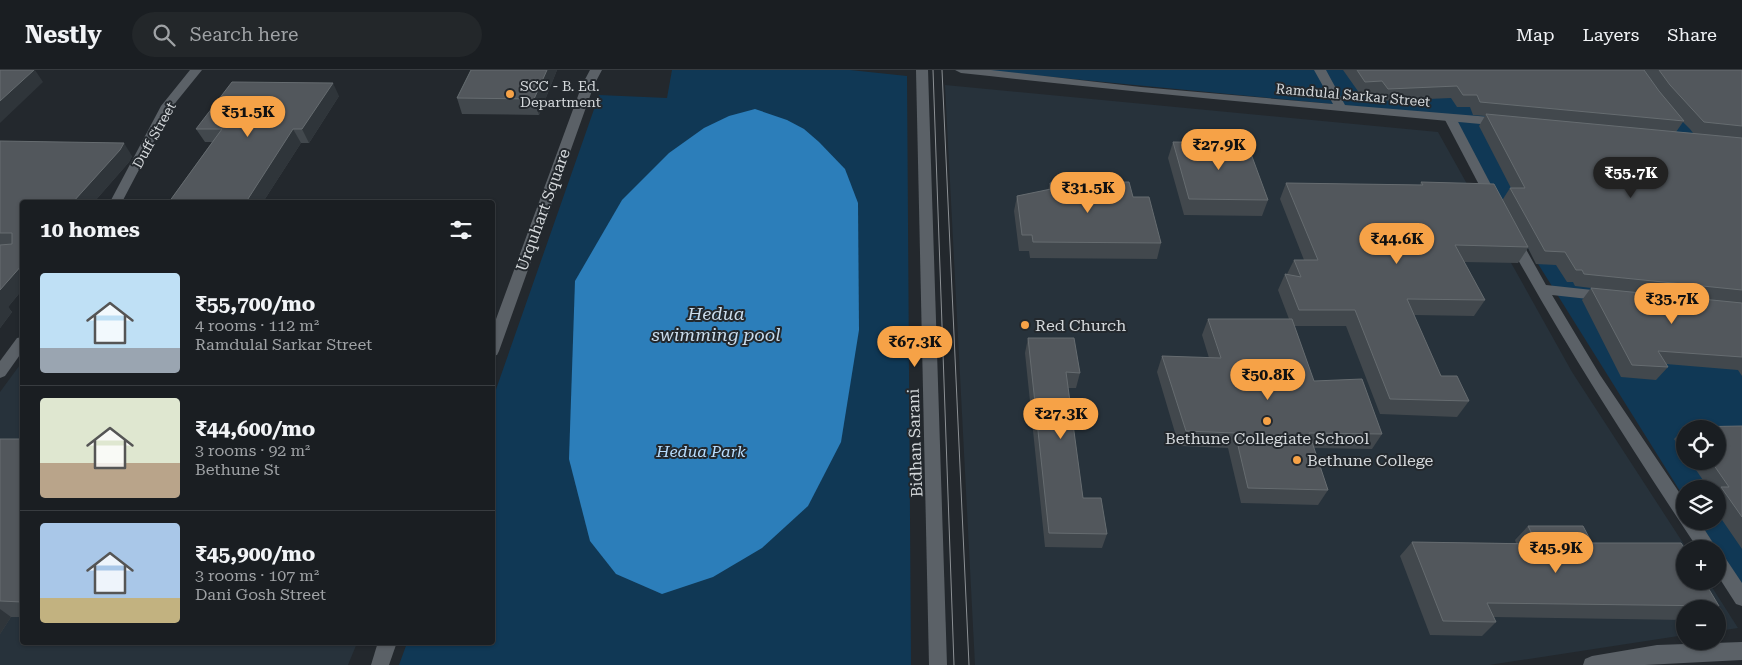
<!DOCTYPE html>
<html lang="en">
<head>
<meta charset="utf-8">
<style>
  body { margin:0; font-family:"Roboto Serif",serif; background:#23272a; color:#f1f3f6; height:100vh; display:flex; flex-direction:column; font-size:19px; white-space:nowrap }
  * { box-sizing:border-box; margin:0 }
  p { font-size:16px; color:#9fa2a5 }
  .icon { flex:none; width:28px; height:28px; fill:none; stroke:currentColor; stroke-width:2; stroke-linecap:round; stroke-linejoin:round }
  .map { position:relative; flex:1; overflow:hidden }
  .details { position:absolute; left:20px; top:130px; width:475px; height:445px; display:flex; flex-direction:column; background:#1a1e22; border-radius:5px; box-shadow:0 1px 4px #0004,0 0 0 1px #383c40 }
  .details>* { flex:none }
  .controls { position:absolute; left:1676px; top:350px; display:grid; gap:10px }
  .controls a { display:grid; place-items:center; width:50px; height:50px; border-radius:50%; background:#1a1e22; box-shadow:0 1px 4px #0004,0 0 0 1px #383c40; font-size:25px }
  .price { position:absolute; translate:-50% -42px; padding:0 11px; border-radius:18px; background:#f6a247; color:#111; font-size:16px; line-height:32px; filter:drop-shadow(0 1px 2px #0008) }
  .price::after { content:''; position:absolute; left:50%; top:30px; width:15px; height:11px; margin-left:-8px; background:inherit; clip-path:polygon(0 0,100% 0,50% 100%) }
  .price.active { background:#222; color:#fff }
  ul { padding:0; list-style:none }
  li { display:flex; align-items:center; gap:15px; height:125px; padding:0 20px }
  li+li { border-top:1px solid #383c40 }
  li span { display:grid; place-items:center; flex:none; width:140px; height:100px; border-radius:5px; color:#555 }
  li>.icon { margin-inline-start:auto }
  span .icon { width:60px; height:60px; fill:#fffc; stroke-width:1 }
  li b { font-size:21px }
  h2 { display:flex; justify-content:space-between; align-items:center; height:60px; padding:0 20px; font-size:21px }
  header { display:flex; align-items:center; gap:30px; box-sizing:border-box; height:70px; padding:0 25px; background:#1a1e22; border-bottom:1px solid #383c40 }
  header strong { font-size:24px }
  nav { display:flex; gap:28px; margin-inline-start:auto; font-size:18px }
  .search { width:350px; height:45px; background:#23272a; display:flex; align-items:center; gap:12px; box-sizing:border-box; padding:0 18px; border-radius:28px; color:#9fa2a5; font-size:19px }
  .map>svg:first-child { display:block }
  .built { fill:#27323b }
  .green { fill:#103855; fill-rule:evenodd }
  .water { fill:#2c7eba }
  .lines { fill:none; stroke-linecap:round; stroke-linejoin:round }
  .street { fill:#5b6167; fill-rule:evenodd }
  .secondary { fill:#5b6167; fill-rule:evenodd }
  .tram { stroke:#8c9094; stroke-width:1 }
  .wall { fill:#42484d; fill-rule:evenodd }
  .shaded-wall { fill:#2f353a }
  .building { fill:#52575c; stroke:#666c70 }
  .poi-dot { fill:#f6a247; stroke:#23282d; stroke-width:2 }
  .labels { text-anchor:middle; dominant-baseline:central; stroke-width:4; stroke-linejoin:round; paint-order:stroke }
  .far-poi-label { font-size:14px; fill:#d4d8db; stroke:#23282d; text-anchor:start }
  .far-street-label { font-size:14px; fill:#d4d8db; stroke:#23282d }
  .street-label { font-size:16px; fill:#d4d8db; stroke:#23282d }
  .poi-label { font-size:16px; fill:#d4d8db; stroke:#23282d; text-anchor:start }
  .park-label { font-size:16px; font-style:italic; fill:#b8ddfe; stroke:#23282d }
  .water-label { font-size:18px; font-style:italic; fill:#cadcec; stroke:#23282d }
</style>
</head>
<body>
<header>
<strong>Nestly</strong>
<div class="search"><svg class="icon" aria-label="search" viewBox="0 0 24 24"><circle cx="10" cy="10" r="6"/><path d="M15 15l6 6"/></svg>Search here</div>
<nav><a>Map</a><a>Layers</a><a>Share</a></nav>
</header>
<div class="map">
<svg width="1742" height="595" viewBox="0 0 1742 595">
  <rect width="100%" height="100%" fill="#23282d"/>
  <g class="built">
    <polygon points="945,15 1438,62 1572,302 1687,479 1685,479 1685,511 1708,511 1738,558 1718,561 1718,539 1685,539 1685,565 1489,595 975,595"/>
    <polygon points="22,292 22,572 357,573 348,595 0,595 0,322"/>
  </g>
  <g class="green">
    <polygon points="672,0 850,0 907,6 911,595 399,595 407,573 492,572 493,328 599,25 667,28"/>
    <path d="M980 0H1742V520L1699 451H1718V419H1685V429L1445 45ZM1685 359H1718V391H1685Z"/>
  </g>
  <polygon class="water" points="755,39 787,50 804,59 819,72 845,99 858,133 859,260 841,372 808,436 762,478 713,507 662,524 616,504 590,471 569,389 575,211 622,130 669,83 704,58 729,46"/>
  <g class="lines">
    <g class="street">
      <polygon points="190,0 202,0 172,37 122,132 110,132 161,36"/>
      <polygon points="590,0 602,0 594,15 499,281 497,285 492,286 492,260 582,15"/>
      <polygon points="1450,45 1456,48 1499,130 1498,133 1493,134 1487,130 1444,48"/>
      <path d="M1513 164 1518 165 1546 215 1611 222 1613 226 1611 230 1606 231 1552 225 1600 305 1685 431V451H1699L1717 479H1698C1631 378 1564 274 1506 168L1508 165Z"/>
      <polygon points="22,267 22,282 5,306 0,308 0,291 17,268"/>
      <polygon points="1718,484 1724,486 1742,513 1742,536 1736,534 1718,506"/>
      <polygon points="378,572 397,572 389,595 371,595"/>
    </g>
    <g class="secondary">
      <polygon points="916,0 928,0 947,595 929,595"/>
      <path d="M955 0H991L1141 17 1333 34 1314 0H1326L1345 35 1502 48 1508 52 1502 56C1322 39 1142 23 961 3Z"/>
      <polygon points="1742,572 1742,590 1645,595 1583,595 1585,589 1592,586 1657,575"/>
    </g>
    <g class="tram">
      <polyline points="933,0 954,595"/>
      <polyline points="942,0 969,595"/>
    </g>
  </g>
  <g class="wall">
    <polygon points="471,0 557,0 539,45 462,44 457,28"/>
    <path d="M1343 0H1742V306L1738 300 1666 294 1668 297 1656 310 1621 307 1582 230 1591 218 1575 216 1573 212H1567L1556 195 1536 194 1528 178 1518 193 1464 192 1485 230 1474 246 1414 245 1441 306 1469 331 1457 347 1380 344 1346 256H1294L1314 311 1382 364 1372 379 1314 378 1328 420 1318 435 1241 433 1228 378 1179 376 1157 302 1162 286 1209 288 1202 265 1208 249H1289L1278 220 1285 204H1287L1294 190H1304L1280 129 1286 113 1420 115 1421 112 1503 129 1510 118H1511L1479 56 1485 46 1473 45 1470 37H1457L1451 28 1382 31 1377 23 1360 24ZM1683 52 1690 59 1693 63 1676 62Z"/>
    <polygon points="339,26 309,73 301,73 263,132 169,132 212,72 205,72 196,59"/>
    <polygon points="0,71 132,86 129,92 94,132 22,132 22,220 8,237 12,242 0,258"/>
    <polygon points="1173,72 1268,130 1262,146 1184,145 1168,88"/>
    <polygon points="1050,113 1133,127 1161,173 1157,189 1030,188 1029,181 1019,181 1014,141 1017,126 1048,120"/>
    <polygon points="1028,268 1080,303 1076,318 1068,318 1083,428 1107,464 1102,478 1045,477 1025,283"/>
    <polygon points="1742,356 1742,479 1718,444 1718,419 1709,419 1690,391 1718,391 1718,359 1685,359 1685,385 1674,369 1686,357"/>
    <polygon points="0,369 22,369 22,547 11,547 0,564"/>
    <polygon points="1528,456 1719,536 1716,539 1685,539 1685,550 1494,547 1496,552 1482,566 1430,565 1400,486 1412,472 1516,473 1515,470"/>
  </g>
  <g class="shaded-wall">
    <polygon points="34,0 35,0 43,12 0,53 0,31"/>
    <polygon points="547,0 557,0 539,45 534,29"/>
    <polygon points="333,13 339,26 309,73 302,59"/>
    <polygon points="293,59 301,73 263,132 246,132"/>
    <polygon points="124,73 132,86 129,92 94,132 73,132"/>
    <polygon points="22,195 22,220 8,237 12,242 0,258 0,220"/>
    <polygon points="0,539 11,547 0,564"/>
  </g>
  <g class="building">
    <polygon points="0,0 34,0 0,31"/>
    <polygon points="471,0 547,0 534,29 457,28"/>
    <polygon points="1357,0 1644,0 1659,21 1684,51 1480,32 1477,25 1463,25 1457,16 1388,19 1382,11 1365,12"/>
    <polygon points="1659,0 1742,0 1742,56 1704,52 1670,15"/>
    <polygon points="232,12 333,13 302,59 293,59 246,132 169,132 222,59 196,59"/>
    <polygon points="1486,44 1742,68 1742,220 1584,204 1582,200 1576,200 1565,182 1545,181 1510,118 1525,118"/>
    <polygon points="0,71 124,73 120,80 73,132 22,132 22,195 0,220 0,175 12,174 12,163 0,163"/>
    <polygon points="1173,72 1247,73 1268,130 1189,129"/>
    <polygon points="1129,112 1133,127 1149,127 1161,173 1033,172 1032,165 1022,165 1017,126 1051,119 1050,113"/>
    <polygon points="1421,112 1494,114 1528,177 1455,175 1485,230 1407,229 1441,306 1457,306 1469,331 1390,329 1355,240 1299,240 1285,204 1301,207 1294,190 1318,190 1286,113 1423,115"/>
    <polygon points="1591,218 1742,233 1742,287 1658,281 1668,297 1632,295"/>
    <polygon points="1208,249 1292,249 1314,311 1362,309 1382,364 1309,363 1328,420 1248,418 1235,363 1186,361 1162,286 1221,288"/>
    <polygon points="1028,268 1074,268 1080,303 1066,302 1083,428 1101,428 1107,464 1049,463"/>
    <polygon points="1742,356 1742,447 1721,417 1729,417 1711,391 1718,391 1718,359 1688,359 1686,357"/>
    <polygon points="0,369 22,369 22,532 0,531"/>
    <polygon points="1528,456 1583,456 1592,473 1681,473 1685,479 1685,511 1704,511 1719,536 1487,533 1496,552 1443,551 1412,472 1537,474"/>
  </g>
  <g class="poi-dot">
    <circle cx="510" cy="24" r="5"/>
    <circle cx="1025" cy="255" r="5"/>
    <circle cx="1267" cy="351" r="5"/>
    <circle cx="1297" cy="390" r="5"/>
  </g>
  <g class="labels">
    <g class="far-poi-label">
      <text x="520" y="16">SCC - B. Ed.<tspan x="520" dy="16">Department</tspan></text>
    </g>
    <g class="far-street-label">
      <text transform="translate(1353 25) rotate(5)">Ramdulal Sarkar Street</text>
      <text transform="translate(154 65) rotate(-61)">Duff Street</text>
    </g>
    <g class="street-label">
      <text transform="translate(543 140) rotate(-70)">Urquhart Square</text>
      <text transform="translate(915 373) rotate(-92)">Bidhan Sarani</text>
    </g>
    <g class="poi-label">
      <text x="1035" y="255">Red Church</text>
      <text x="1267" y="368" text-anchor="middle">Bethune Collegiate School</text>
      <text x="1307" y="390">Bethune College</text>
    </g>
    <g class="park-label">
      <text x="701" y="381">Hedua Park</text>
    </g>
    <g class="water-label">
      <text x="716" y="243">Hedua<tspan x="716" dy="21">swimming pool</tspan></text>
    </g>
  </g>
</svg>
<div class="controls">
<a><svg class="icon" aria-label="locate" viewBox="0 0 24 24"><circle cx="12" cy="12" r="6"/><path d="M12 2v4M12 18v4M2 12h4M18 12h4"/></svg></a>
<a><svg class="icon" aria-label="layers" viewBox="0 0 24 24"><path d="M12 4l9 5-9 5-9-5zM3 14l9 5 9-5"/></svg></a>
<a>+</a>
<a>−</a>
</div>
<b class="price" style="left:248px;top:68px">₹51.5K</b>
<b class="price" style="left:1219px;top:101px">₹27.9K</b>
<b class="price active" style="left:1631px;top:129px">₹55.7K</b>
<b class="price" style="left:1088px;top:144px">₹31.5K</b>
<b class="price" style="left:1397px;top:195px">₹44.6K</b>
<b class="price" style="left:1672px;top:255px">₹35.7K</b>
<b class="price" style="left:915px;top:298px">₹67.3K</b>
<b class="price" style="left:1268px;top:331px">₹50.8K</b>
<b class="price" style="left:1061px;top:370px">₹27.3K</b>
<b class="price" style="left:1556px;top:504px">₹45.9K</b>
<section class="details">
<h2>10 homes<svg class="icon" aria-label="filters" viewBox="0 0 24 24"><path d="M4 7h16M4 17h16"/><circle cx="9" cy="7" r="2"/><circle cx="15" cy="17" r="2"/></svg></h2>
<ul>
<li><span style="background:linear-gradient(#bfe0f5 75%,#9aa5b1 0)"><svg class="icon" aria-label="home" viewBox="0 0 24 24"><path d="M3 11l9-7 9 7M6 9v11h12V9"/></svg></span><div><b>₹55,700/mo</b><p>4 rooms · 112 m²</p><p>Ramdulal Sarkar Street</p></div></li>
<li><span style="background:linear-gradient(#dfe7d0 65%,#b9a48a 0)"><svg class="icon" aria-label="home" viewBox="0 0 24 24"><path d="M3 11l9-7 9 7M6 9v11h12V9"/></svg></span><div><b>₹44,600/mo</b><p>3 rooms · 92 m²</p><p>Bethune St</p></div></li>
<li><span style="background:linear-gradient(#a9c7e8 75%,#c2b280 0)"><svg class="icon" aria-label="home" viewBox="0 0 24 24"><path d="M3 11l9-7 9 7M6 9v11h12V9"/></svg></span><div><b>₹45,900/mo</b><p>3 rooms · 107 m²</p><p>Dani Gosh Street</p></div></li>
</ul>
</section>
</div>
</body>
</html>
